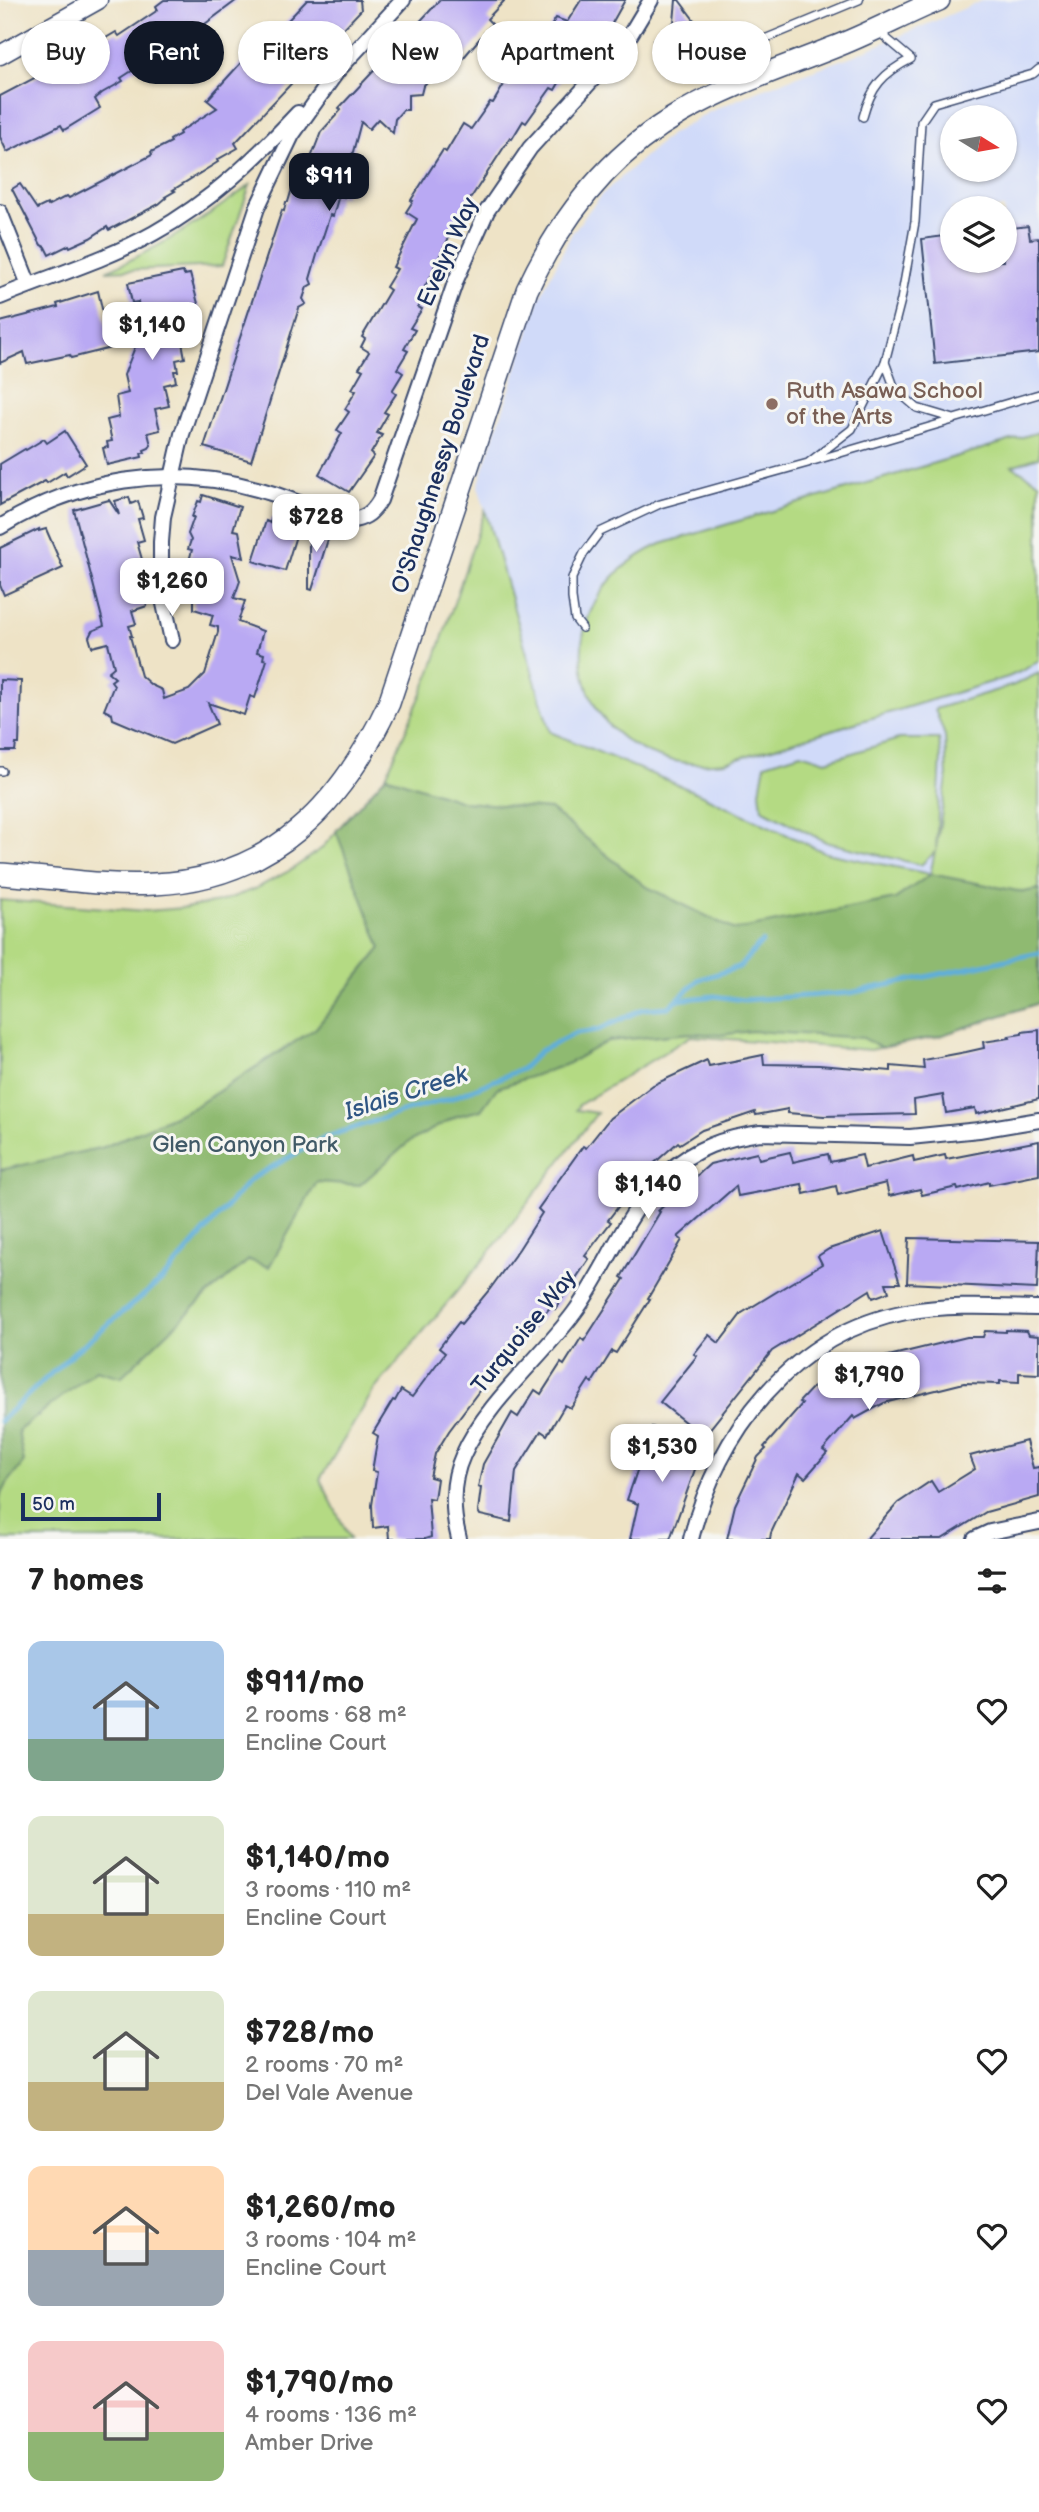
<!DOCTYPE html>
<html lang="en">
<head>
<meta charset="utf-8">
<style>
  body { margin:0; font-family:"Balsamiq Sans",sans-serif; background:#f6f6f6; color:#222; height:100vh; display:flex; flex-direction:column; font-size:26px; white-space:nowrap }
  * { box-sizing:border-box; margin:0 }
  p { font-size:23px; color:#767676 }
  .icon { flex:none; width:38px; height:38px; fill:none; stroke:currentColor; stroke-width:2; stroke-linecap:round; stroke-linejoin:round }
  .map { position:relative; height:1539px; overflow:hidden }
  .drawer { display:flex; flex-direction:column; background:#fff; flex:1 }
  .drawer>* { flex:none }
  .banner { position:absolute; left:21px; top:21px; width:998px; height:63px; display:flex; gap:14px }
  .needle { width:46px; rotate:101deg }
  .controls { position:absolute; left:940px; top:105px; display:grid; gap:14px }
  .controls a { display:grid; place-items:center; width:77px; height:77px; border-radius:50%; background:#fff; box-shadow:0 2px 5px #0004; font-size:35px }
  .scale { position:absolute; left:21px; bottom:18px; width:140px; box-sizing:border-box; padding-left:7px; border:4px solid #1b2f5e; border-top:0; font-size:19px; line-height:24px; white-space:nowrap; color:#1b2f5e; -webkit-text-stroke:5px #f6f6f2; paint-order:stroke }
  .price { position:absolute; translate:-50% -60px; padding:0 16px; border-radius:14px; background:#fff; color:#222; font-size:23px; line-height:46px; filter:drop-shadow(0 2px 4px #0008) }
  .price::after { content:''; position:absolute; left:50%; top:42px; width:21px; height:16px; margin-left:-10px; background:inherit; clip-path:polygon(0 0,100% 0,50% 100%) }
  .price.selected { background:#111827; color:#fff }
  ul { padding:0; list-style:none }
  li { display:flex; align-items:center; gap:21px; height:175px; padding:0 28px }
  li span { display:grid; place-items:center; flex:none; width:196px; height:140px; border-radius:14px; color:#555 }
  li>.icon { margin-inline-start:auto }
  span .icon { width:84px; height:84px; fill:#fffc; stroke-width:1 }
  li b { font-size:30px }
  h2 { display:flex; justify-content:space-between; align-items:center; height:84px; padding:0 28px; font-size:30px }
  .tag { padding:0 24px; border-radius:32px; background:#fff; box-shadow:0 2px 5px #0004; font-size:24px; line-height:63px }
  .tag.selected { background:#111827; color:#fff }
  .map>svg:first-child { display:block }
  .built { fill:#d0daf9; fill-rule:evenodd }
  .green { fill:#b4da83; stroke:#688470; stroke-width:2 }
  .forest { fill:#8fba71; stroke:#557468; stroke-width:2 }
  .lines { fill:none; stroke-linecap:round; stroke-linejoin:round }
  .stream { stroke:#5faed9; stroke-width:5 }
  .building { fill:#b9a9f3 }
  .service-casing { stroke:#3b4a6e; stroke-width:10 }
  .minor-casing { stroke:#3b4a6e; stroke-width:18 }
  .tertiary-casing { stroke:#3b4a6e; stroke-width:21 }
  .secondary-casing { stroke:#3b4a6e; stroke-width:24 }
  .service { stroke:#fff; stroke-width:7 }
  .minor { stroke:#fff; stroke-width:14 }
  .tertiary { stroke:#fff; stroke-width:18 }
  .secondary { stroke:#fff; stroke-width:21 }
  .education-dot { fill:#8d6e63; stroke:#f6f6f2; stroke-width:2.5 }
  .labels { text-anchor:middle; dominant-baseline:central; stroke-width:6; stroke-linejoin:round; paint-order:stroke }
  .street-label { font-size:23px; fill:#1b2f5e; stroke:#f6f6f2 }
  .education-label { font-size:23px; fill:#785e54; stroke:#f6f6f2; text-anchor:start }
  .park-label { font-size:23px; fill:#415a67; stroke:#f6f6f2 }
  .water-label { font-size:24px; font-style:italic; fill:#2f5583; stroke:#f6f6f2 }
</style>
</head>
<body>
<div class="map">
<svg width="1039" height="1539" viewBox="0 0 1039 1539">
  <rect width="100%" height="100%" fill="#f6f6f2"/>
  <filter id="ink" filterUnits="userSpaceOnUse"><feTurbulence type="fractalNoise" baseFrequency=".0143" numOctaves="2"/><feDisplacementMap in="SourceGraphic" scale="14" xChannelSelector="R" yChannelSelector="G"/><feConvolveMatrix kernelMatrix="1 2 1 2 8 2 1 2 1" color-interpolation-filters="sRGB"/></filter>
  <filter id="wash" filterUnits="userSpaceOnUse"><feTurbulence type="fractalNoise" baseFrequency=".00686" numOctaves="4" result="noise"/><feDisplacementMap in="SourceGraphic" scale="28" xChannelSelector="R" yChannelSelector="G"/><feGaussianBlur stdDeviation="1.57" result="paint"/><feColorMatrix in="noise" values="0 0 0 0 0 0 0 0 0 0 0 0 0 0 0 0 0 1.4 0 .05"/><feComposite in="paint" operator="in"/></filter>
  <g filter="url(#wash)">
    <rect width="100%" height="100%" fill="#eee3c6"/>
    <path class="built" d="M984 0H1039V889L1024 892 826 853 700 794 550 732 478 486 540 297 572 233 601 195 668 136 709 112 759 90 855 55ZM952 117H1004V170H952ZM952 208H1004V261H952Z"/>
    <g class="green">
      <path d="M250 185 222 266 106 271C160 248 203 220 250 185Z"/>
      <path d="M1039 432V457L1012 466 1039 482V660L1024 670 1008 677 725 762C573 781 527 604 661 544Z"/>
      <polygon points="485,510 550,732 700,794 826,853 930,874 935,852 921,865 826,842 762,809 760,791 765,764 801,753 826,761 899,739 939,739 941,758 936,849 947,778 945,736 935,709 1014,685 1039,673 1039,1003 936,1037 870,1050 691,1036 579,1105 576,1110 597,1113 485,1258 374,1390 320,1479 350,1539 0,1539 0,900 146,911 184,908 219,902 255,889 291,870 321,849 386,776 431,672"/>
    </g>
    <polygon class="forest" points="386,776 465,802 550,809 645,886 735,930 895,899 931,874 1023,892 1039,889 1039,1003 936,1037 881,1048 863,1038 752,1031 721,1035 691,1033 608,1041 565,1065 497,1088 481,1110 457,1116 409,1142 360,1185 317,1182 269,1267 249,1260 205,1297 121,1377 96,1370 18,1431 24,1462 7,1484 0,1498 0,1170 104,1147 194,1107 316,1028 381,948 336,831"/>
    <g class="lines">
      <g class="stream">
        <polyline points="677,1000 714,996 744,1000 850,993 1039,953"/>
        <polyline points="0,1421 73,1353 162,1280 251,1179 323,1138 408,1110 452,1098 522,1069 540,1051 576,1033 598,1030 643,1009 669,1007 698,980 739,967 762,942"/>
      </g>
    </g>
    <g id="blocks">
      <g class="building">
        <polygon points="164,0 237,0 197,30 196,37 183,34 181,44 177,48 173,47 154,61 152,58 121,78 123,81 102,93 95,99 100,108 64,130 61,125 7,152 0,137 0,96 67,61 116,32 119,36 158,10 156,6"/>
        <polygon points="307,0 360,0 361,10 235,143 238,148 217,160 218,162 173,190 175,191 165,197 166,198 159,204 109,230 107,227 90,238 70,247 69,245 49,255 45,247 41,245 12,189 20,184 37,209 47,204 48,206 67,196 69,198 152,155 151,152 171,142 170,140 180,134 179,132 217,108 207,100 270,31 274,35"/>
        <polygon points="440,0 505,0 487,19 492,24 453,70 446,64 423,86 421,94 408,95 408,110 403,110 395,119 393,133 378,119 369,129 361,122 350,163 356,165 352,179 350,178 344,197 339,195 333,216 330,215 317,255 310,279 312,284 307,287 303,299 306,304 299,308 251,461 204,447 282,210 284,211 286,202 288,202 294,182 298,183 303,167 305,168 306,162 309,163 321,132 341,110 339,108"/>
        <polygon points="581,0 625,0 611,25 599,41 596,40 585,59 581,57 570,74 566,71 555,90 551,88 526,123 523,121 512,139 510,138 463,210 434,267 436,268 425,286 429,289 418,307 422,309 410,328 415,330 404,349 408,351 397,369 403,373 392,391 396,394 384,412 388,414 377,433 382,435 371,453 374,456 349,492 319,474 342,433 337,430 349,412 345,409 356,391 352,389 363,370 359,368 369,352 361,347 365,339 362,337 390,290 386,287 397,269 393,267 417,219 406,212 413,201 411,200 443,150 446,152 463,124 471,129 490,102 493,103 509,76 513,78 519,68 523,71 556,18 567,22"/>
        <polygon points="676,0 679,0 706,36 690,48 685,41 681,41 663,54 653,40 674,22"/>
        <polygon points="1028,226 1030,239 1039,238 1039,352 935,364 922,239 952,235 952,261 1004,261 1004,229"/>
        <polygon points="183,272 184,275 190,274 200,311 188,313 193,334 181,337 185,358 176,360 178,371 174,371 176,382 164,385 169,406 155,409 160,430 148,433 151,445 149,448 144,450 145,453 141,453 142,457 107,465 103,448 108,447 107,442 112,441 107,420 119,417 116,396 128,393 124,375 135,347 147,344 138,302 132,303 128,283"/>
        <polygon points="98,291 111,348 71,358 70,355 27,364 24,352 0,363 0,322 58,307 57,304 60,303"/>
        <polygon points="65,431 86,464 67,476 65,472 47,483 45,481 0,505 0,464 25,449 26,450 44,439 47,443"/>
        <polygon points="203,495 240,507 233,530 239,531 244,558 232,555 240,581 234,598 245,601 238,622 263,631 257,652 264,654 263,659 267,660 255,698 250,696 244,715 208,703 217,724 172,744 113,719 112,714 104,710 114,685 111,681 115,678 108,672 114,667 108,643 92,647 89,637 92,631 104,626 74,510 109,500 119,515 115,501 129,497 131,504 138,501 143,518 138,519 144,540 137,542 143,563 139,564 145,584 142,585 147,606 132,611 136,624 129,626 132,636 130,636 141,676 151,685 162,690 164,699 189,690 205,674 218,632 218,627 210,625 213,615 194,609 194,597 188,586 193,568 190,567 191,562 189,561 192,550 188,549 191,540 188,534 194,517 192,517 198,501 201,502"/>
        <polygon points="272,517 299,526 285,571 253,561 266,521 270,523"/>
        <polygon points="39,529 39,531 46,529 63,568 4,595 0,585 0,548"/>
        <polygon points="309,529 329,536 312,590 309,589"/>
        <polygon points="0,680 21,681 19,744 16,744 15,751 0,751"/>
        <polygon points="1039,1030 1039,1099 976,1114 975,1108 946,1113 943,1095 914,1100 915,1114 824,1116 788,1113 788,1109 756,1115 755,1112 702,1130 680,1144 678,1142 632,1183 635,1185 608,1220 611,1222 585,1256 589,1259 555,1309 551,1306 499,1374 494,1371 449,1431 435,1454 430,1477 437,1479 434,1499 428,1498 431,1537 425,1539 389,1539 388,1526 373,1528 372,1505 377,1472 372,1471 378,1436 373,1433 393,1400 395,1401 401,1390 412,1397 445,1353 439,1348 459,1322 461,1324 490,1289 519,1249 542,1213 538,1209 583,1146 586,1148 610,1118 653,1085 707,1060 709,1066 763,1055 764,1064 819,1065 891,1071 891,1066 924,1069 923,1060 966,1052 984,1048 983,1042 1010,1038 1009,1036 1022,1034 1022,1032"/>
        <polygon points="1039,1141 1039,1175 989,1185 989,1182 958,1190 957,1187 922,1195 920,1189 889,1196 886,1183 838,1195 836,1186 804,1194 802,1184 738,1196 736,1186 678,1237 682,1240 648,1298 650,1299 616,1353 612,1351 592,1383 589,1380 571,1408 565,1405 547,1435 541,1431 516,1471 511,1522 480,1515 478,1511 481,1488 478,1487 483,1464 512,1413 518,1417 535,1390 541,1394 561,1363 564,1365 581,1338 584,1341 624,1279 621,1277 660,1212 658,1211 710,1164 757,1153 759,1159 790,1152 793,1162 828,1154 830,1162 862,1155 865,1168 913,1156 914,1162 945,1155 946,1159"/>
        <polygon points="883,1231 900,1283 886,1283 889,1292 873,1298 870,1290 772,1351 709,1430 706,1439 660,1402 697,1356 694,1354 709,1335 719,1343 742,1313 822,1264 818,1256 829,1249"/>
        <polygon points="909,1238 1039,1241 1037,1289 907,1283"/>
        <polygon points="1006,1330 1027,1331 1029,1335 1039,1336 1039,1374 1019,1373 1019,1382 1000,1381 1000,1384 964,1383 884,1403 855,1419 853,1416 823,1450 827,1453 805,1478 799,1473 771,1533 770,1539 727,1539 735,1505 758,1457 766,1449 764,1447 802,1404 799,1402 813,1387 816,1389 829,1373 836,1376 840,1372 844,1375 868,1361 967,1337 983,1337 985,1331 1006,1332"/>
        <polygon points="652,1427 703,1447 670,1539 630,1539 638,1504 627,1500"/>
        <polygon points="1026,1441 1033,1468 1039,1467 1039,1497 986,1512 942,1539 866,1539 898,1503 931,1481 938,1492 975,1469 970,1456"/>
      </g>
    </g>
  </g>
  <g filter="url(#ink)">
    <use href="#blocks" fill-opacity="0" stroke="#3b4a6e" stroke-width="2"/>
    <g class="lines">
      <defs>
        <g id="service">
          <polyline points="1039,69 1033,74 934,103 921,122 915,222 901,300 885,362 895,389 917,408 954,419 1039,394"/>
          <polyline points="725,87 731,60 738,50 859,0"/>
          <path d="M863 117C871 87 883 73 911 59L879 32"/>
          <polyline points="813,461 953,420"/>
          <polyline points="582,628 575,619 572,598 572,578 584,553 600,532 660,504 808,463 852,429 885,362"/>
          <polyline points="0,771 2,771"/>
        </g>
        <g id="minor">
          <polyline points="331,78 403,0"/>
          <polyline points="0,212 29,285"/>
          <path d="M0 297C51 276 106 260 154 233 210 202 255 159 298 113"/>
          <path d="M0 527C78 479 167 464 257 489 289 497 320 514 354 520 367 517 373 512 380 500L456 280 487 211 530 148 612 58 630 35 651 0"/>
          <polyline points="172,640 161,590 161,542 163,517 182,434 257,208 292,135 336,73"/>
          <path d="M459 1539C452 1512 451 1481 463 1455 485 1404 540 1359 574 1313 607 1269 626 1210 668 1172 695 1148 724 1138 760 1133L910 1137 979 1130 1039 1120"/>
          <path d="M691 1539C717 1433 793 1333 906 1312 950 1304 995 1307 1039 1308"/>
          <polyline points="975,1539 990,1532 1039,1522"/>
        </g>
        <polyline id="tertiary" points="0,55 98,0"/>
        <path id="secondary" d="M0 874C51 877 103 887 154 884 273 879 342 804 389 703L527 290C561 217 611 153 681 113 729 85 782 68 832 48 869 34 903 15 939 0"/>
      </defs>
      <use href="#service" class="service-casing"/>
      <use href="#minor" class="minor-casing"/>
      <use href="#tertiary" class="tertiary-casing"/>
      <use href="#secondary" class="secondary-casing"/>
      <use href="#service" class="service"/>
      <use href="#minor" class="minor"/>
      <use href="#tertiary" class="tertiary"/>
      <use href="#secondary" class="secondary"/>
    </g>
  </g>
  <circle class="education-dot" cx="772" cy="404" r="7"/>
  <g class="labels">
    <g class="street-label">
      <text transform="translate(448 252) rotate(-66)">Evelyn Way</text>
      <text transform="translate(441 464) rotate(-72)">O'Shaughnessy Boulevard</text>
      <text transform="translate(524 1332) rotate(-51)">Turquoise Way</text>
    </g>
    <g class="education-label">
      <text x="786" y="391">Ruth Asawa School<tspan x="786" dy="26">of the Arts</tspan></text>
    </g>
    <g class="park-label">
      <text x="245" y="1145">Glen Canyon Park</text>
    </g>
    <g class="water-label">
      <text transform="translate(406 1093) rotate(-18)">Islais Creek</text>
    </g>
  </g>
</svg>
<div class="controls">
<a><svg class="needle" viewBox="-14 -14 28 28"><path d="M0-13l5 13h-10z" fill="#e53935"/><path d="M0 13l5-13h-10z" fill="#767676"/></svg></a>
<a><svg class="icon" aria-label="layers" viewBox="0 0 24 24"><path d="M12 4l9 5-9 5-9-5zM3 14l9 5 9-5"/></svg></a>
</div>
<div class="scale">50 m</div>
<b class="price selected" style="left:329px;top:213px">$911</b>
<b class="price" style="left:152px;top:362px">$1,140</b>
<b class="price" style="left:316px;top:554px">$728</b>
<b class="price" style="left:172px;top:618px">$1,260</b>
<b class="price" style="left:648px;top:1221px">$1,140</b>
<b class="price" style="left:869px;top:1412px">$1,790</b>
<b class="price" style="left:662px;top:1484px">$1,530</b>
<div class="banner">
<a class="tag">Buy</a>
<a class="tag selected">Rent</a>
<a class="tag">Filters</a>
<a class="tag">New</a>
<a class="tag">Apartment</a>
<a class="tag">House</a>
</div>
</div>
<section class="drawer">
<h2>7 homes<svg class="icon" aria-label="filters" viewBox="0 0 24 24"><path d="M4 7h16M4 17h16"/><circle cx="9" cy="7" r="2"/><circle cx="15" cy="17" r="2"/></svg></h2>
<ul>
<li><span style="background:linear-gradient(#a9c7e8 70%,#7fa58c 0)"><svg class="icon" aria-label="home" viewBox="0 0 24 24"><path d="M3 11l9-7 9 7M6 9v11h12V9"/></svg></span><div><b>$911/mo</b><p>2 rooms · 68 m²</p><p>Encline Court</p></div><svg class="icon" aria-label="heart" viewBox="0 0 24 24"><path d="M12 20l-8-8c-3-5 5-10 8-4 3-6 11-1 8 4z"/></svg></li>
<li><span style="background:linear-gradient(#dfe7d0 70%,#c2b280 0)"><svg class="icon" aria-label="home" viewBox="0 0 24 24"><path d="M3 11l9-7 9 7M6 9v11h12V9"/></svg></span><div><b>$1,140/mo</b><p>3 rooms · 110 m²</p><p>Encline Court</p></div><svg class="icon" aria-label="heart" viewBox="0 0 24 24"><path d="M12 20l-8-8c-3-5 5-10 8-4 3-6 11-1 8 4z"/></svg></li>
<li><span style="background:linear-gradient(#dfe7d0 65%,#c2b280 0)"><svg class="icon" aria-label="home" viewBox="0 0 24 24"><path d="M3 11l9-7 9 7M6 9v11h12V9"/></svg></span><div><b>$728/mo</b><p>2 rooms · 70 m²</p><p>Del Vale Avenue</p></div><svg class="icon" aria-label="heart" viewBox="0 0 24 24"><path d="M12 20l-8-8c-3-5 5-10 8-4 3-6 11-1 8 4z"/></svg></li>
<li><span style="background:linear-gradient(#ffd9b3 60%,#9aa5b1 0)"><svg class="icon" aria-label="home" viewBox="0 0 24 24"><path d="M3 11l9-7 9 7M6 9v11h12V9"/></svg></span><div><b>$1,260/mo</b><p>3 rooms · 104 m²</p><p>Encline Court</p></div><svg class="icon" aria-label="heart" viewBox="0 0 24 24"><path d="M12 20l-8-8c-3-5 5-10 8-4 3-6 11-1 8 4z"/></svg></li>
<li><span style="background:linear-gradient(#f6c9c9 65%,#8fb573 0)"><svg class="icon" aria-label="home" viewBox="0 0 24 24"><path d="M3 11l9-7 9 7M6 9v11h12V9"/></svg></span><div><b>$1,790/mo</b><p>4 rooms · 136 m²</p><p>Amber Drive</p></div><svg class="icon" aria-label="heart" viewBox="0 0 24 24"><path d="M12 20l-8-8c-3-5 5-10 8-4 3-6 11-1 8 4z"/></svg></li>
</ul>
</section>
</body>
</html>
